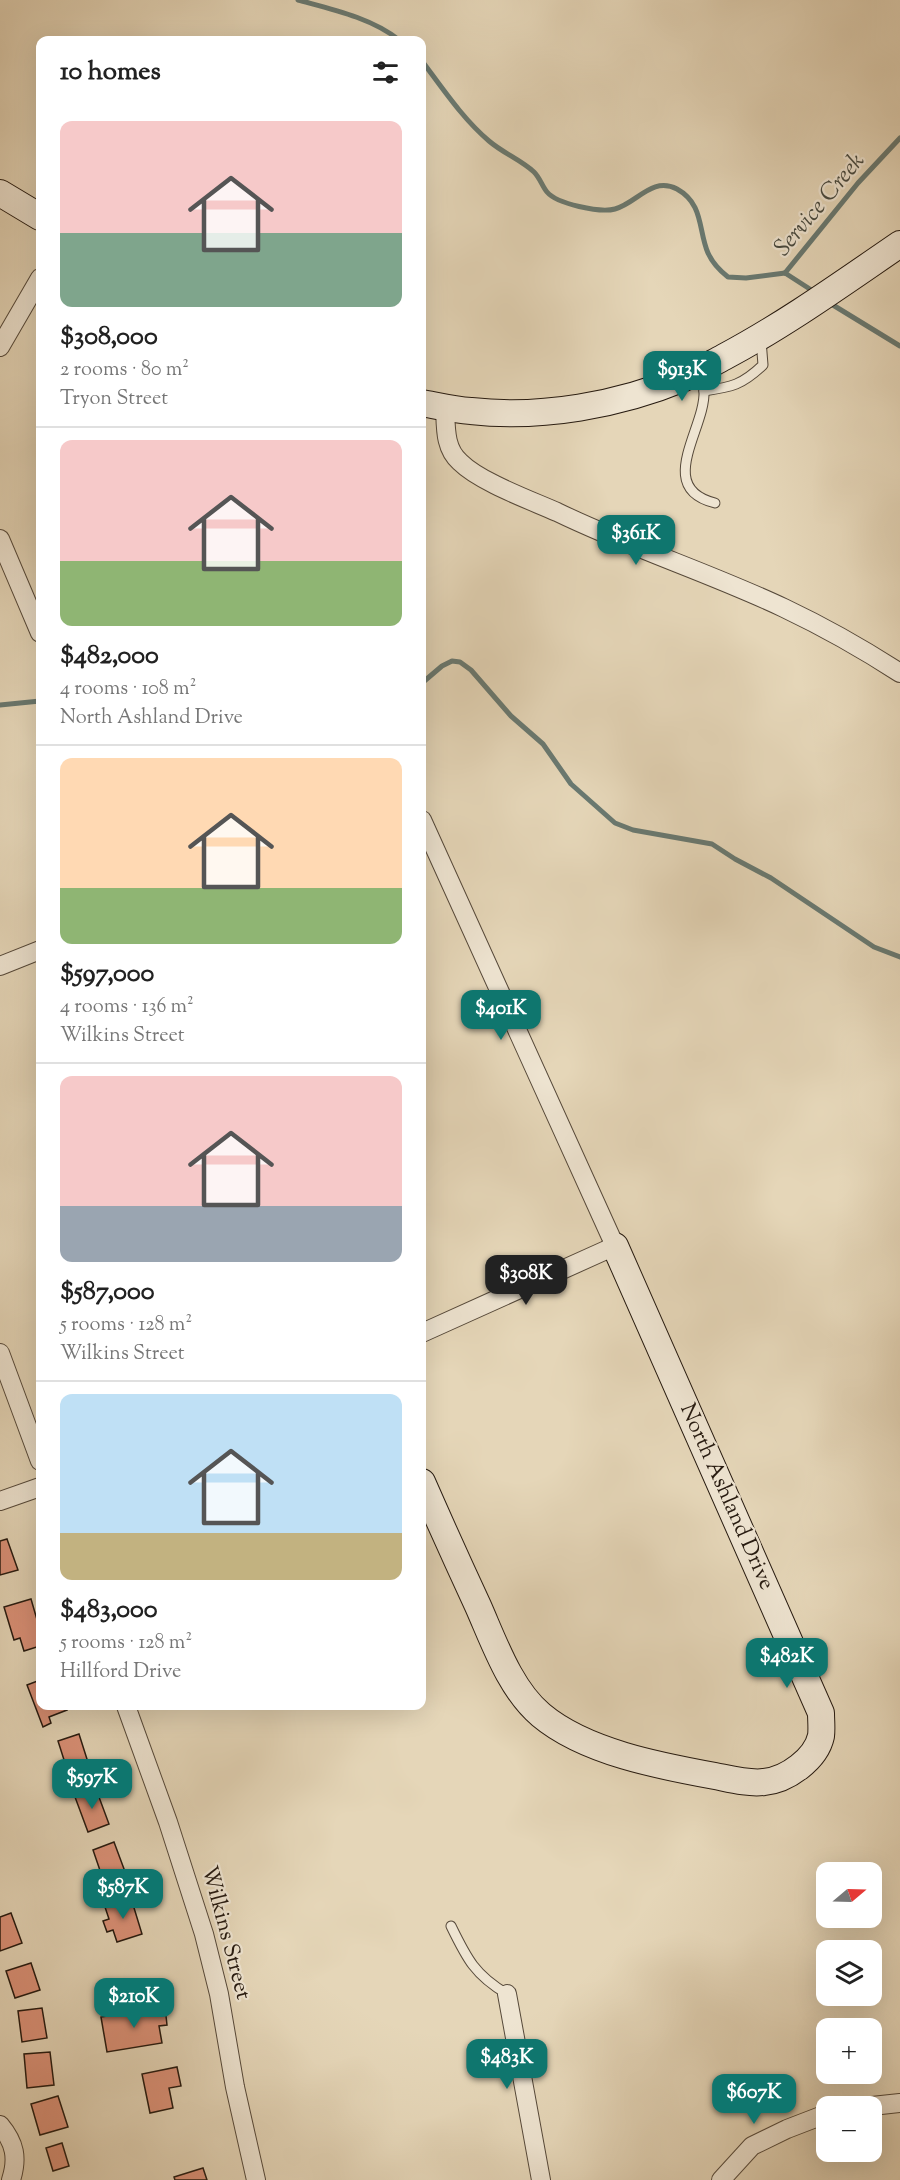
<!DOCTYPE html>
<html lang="en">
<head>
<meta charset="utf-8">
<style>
  body { margin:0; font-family:"Sorts Mill Goudy",serif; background:#f2f2f2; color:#222; height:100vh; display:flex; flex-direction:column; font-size:22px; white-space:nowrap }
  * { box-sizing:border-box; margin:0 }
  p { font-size:20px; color:#767676 }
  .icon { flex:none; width:33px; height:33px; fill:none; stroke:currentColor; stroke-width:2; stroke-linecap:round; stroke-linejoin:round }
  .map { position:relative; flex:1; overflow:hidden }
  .side { position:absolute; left:36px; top:36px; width:390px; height:1674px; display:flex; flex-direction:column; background:#fff; border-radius:12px; box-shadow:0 6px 24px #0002 }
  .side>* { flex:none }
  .needle { width:39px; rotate:71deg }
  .controls { position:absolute; left:816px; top:1862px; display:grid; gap:12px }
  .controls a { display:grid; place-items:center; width:66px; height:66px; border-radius:12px; background:#fff; box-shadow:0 6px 24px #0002; font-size:30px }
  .price { position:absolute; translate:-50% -51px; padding:0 14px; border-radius:12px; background:#0f766e; color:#fff; font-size:20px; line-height:39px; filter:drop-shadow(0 2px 3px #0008) }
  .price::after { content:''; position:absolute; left:50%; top:36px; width:18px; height:14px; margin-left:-9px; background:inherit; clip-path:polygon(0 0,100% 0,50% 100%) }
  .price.on { background:#222; color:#fff }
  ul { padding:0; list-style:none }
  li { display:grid; align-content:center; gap:12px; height:318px; padding:0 24px }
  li+li { border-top:2px solid #e0e0e0 }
  li span { display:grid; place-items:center; height:186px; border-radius:12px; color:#555 }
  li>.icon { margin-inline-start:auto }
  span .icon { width:108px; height:108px; fill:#fffc; stroke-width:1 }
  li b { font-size:26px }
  h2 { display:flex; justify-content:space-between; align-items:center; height:72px; padding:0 24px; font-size:26px }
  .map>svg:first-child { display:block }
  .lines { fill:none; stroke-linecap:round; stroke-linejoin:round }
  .stream { stroke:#697971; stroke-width:5 }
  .building { fill:#dc9279; stroke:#261a10; stroke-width:1.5 }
  .lane-casing { stroke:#56493a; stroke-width:11 }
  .street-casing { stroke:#56493a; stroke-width:20 }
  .secondary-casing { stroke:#261a10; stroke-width:28 }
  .lane { stroke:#eee4d1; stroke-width:9 }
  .street { stroke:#eee4d1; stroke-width:18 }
  .secondary { stroke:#eee4d1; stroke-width:26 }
  .labels { text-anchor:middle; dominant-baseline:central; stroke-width:4.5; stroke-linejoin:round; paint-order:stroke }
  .street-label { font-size:22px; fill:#261a10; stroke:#eee4d1 }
  .water-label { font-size:24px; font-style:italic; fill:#484a40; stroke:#eee4d1 }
</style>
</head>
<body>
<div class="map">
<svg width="900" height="2180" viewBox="0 0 900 2180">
  <rect width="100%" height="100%" fill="#e5d6b8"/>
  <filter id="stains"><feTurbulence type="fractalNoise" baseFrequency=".00333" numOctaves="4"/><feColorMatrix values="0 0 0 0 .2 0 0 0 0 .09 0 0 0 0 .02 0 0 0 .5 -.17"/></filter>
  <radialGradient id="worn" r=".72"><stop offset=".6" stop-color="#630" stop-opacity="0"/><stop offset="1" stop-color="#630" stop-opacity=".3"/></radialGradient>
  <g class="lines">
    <g class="stream">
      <path d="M298 0C331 9 372 18 399 40"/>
      <path d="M422 61C443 89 463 119 489 141 503 153 521 160 534 172 540 178 542 186 547 192 557 204 600 213 615 209 637 203 652 176 677 189 704 204 698 230 708 253 713 264 719 270 728 277L746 278 785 273"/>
      <polyline points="785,273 858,183 900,138"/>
      <polyline points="785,273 816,293"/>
      <polyline points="828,302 900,346"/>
      <polyline points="422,683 442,666 452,661 460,662 471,670 511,716 543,744 571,784 615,823 633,830 712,844 735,859 771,878 874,947 900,957"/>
      <polyline points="0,705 40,701"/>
    </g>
  </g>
  <g class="building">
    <polygon points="7,1539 18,1570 0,1575 0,1541"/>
    <polygon points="31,1599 40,1630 40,1646 24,1651 20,1638 14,1640 4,1607"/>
    <polygon points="40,1680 40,1706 65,1706 67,1710 49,1717 51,1723 43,1727 27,1685"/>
    <polygon points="79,1734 93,1778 72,1785 58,1741"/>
    <polygon points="96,1789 109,1824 88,1832 75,1797"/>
    <polygon points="114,1842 127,1877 105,1885 93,1850"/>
    <polygon points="131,1898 142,1934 117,1942 113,1930 107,1932 103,1921 109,1919 105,1907"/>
    <polygon points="11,1913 22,1943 0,1951 0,1917"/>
    <polygon points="31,1963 40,1990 15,1998 6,1971"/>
    <polygon points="165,2007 167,2025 159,2026 162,2043 107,2052 101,2017"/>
    <polygon points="42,2008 47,2038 22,2042 18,2011"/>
    <polygon points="50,2052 54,2085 27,2088 24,2054"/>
    <polygon points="177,2067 181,2086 169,2088 173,2108 150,2113 142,2074"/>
    <polygon points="58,2096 68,2127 40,2135 31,2104"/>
    <polygon points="62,2143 69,2166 53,2171 46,2148"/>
    <polygon points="203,2168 207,2180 175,2180 174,2177"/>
  </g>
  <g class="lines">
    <defs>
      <g id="lane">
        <path d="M699 373C700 378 704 385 704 391 706 428 654 488 715 503"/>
        <path d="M704 391C732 387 742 385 763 365L761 340"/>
        <path d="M451 1926C467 1959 475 1975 507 1994"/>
      </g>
      <g id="street">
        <polyline points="0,347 40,278"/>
        <path d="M445 407C446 426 444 448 460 462 480 482 530 500 557 512 631 548 710 573 784 608 824 627 863 649 900 673"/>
        <polyline points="0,539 40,633"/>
        <polyline points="422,820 615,1246 422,1333"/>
        <polyline points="0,966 40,950"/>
        <polyline points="0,1353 40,1461"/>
        <polyline points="0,1501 40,1487"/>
        <polyline points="126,1706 168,1822 204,1934 219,1994 235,2087 256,2180"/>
        <polyline points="507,1994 541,2180"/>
        <polyline points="872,2106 900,2103"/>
        <path d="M0 2125C15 2143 18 2158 11 2180"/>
        <polyline points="721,2180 752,2146 787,2129 826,2114"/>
      </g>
      <g id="secondary">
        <polyline points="0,193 40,217"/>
        <path d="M422 403C438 406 454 410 471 411 541 419 619 405 684 378 698 372 711 364 724 357 786 324 843 283 900 244"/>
        <path d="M422 1482C440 1523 459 1565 478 1606 494 1642 510 1689 541 1715 585 1752 660 1766 715 1776 730 1779 749 1784 764 1782 787 1780 816 1759 821 1736 822 1729 821 1720 821 1713L615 1246"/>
      </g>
    </defs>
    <use href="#lane" class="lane-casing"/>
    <use href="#street" class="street-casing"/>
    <use href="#secondary" class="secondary-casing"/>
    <use href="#lane" class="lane"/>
    <use href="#street" class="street"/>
    <use href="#secondary" class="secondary"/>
  </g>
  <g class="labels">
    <g class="street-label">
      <text transform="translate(726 1497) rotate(66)">North Ashland Drive</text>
      <text transform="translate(225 1933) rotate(75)">Wilkins Street</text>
    </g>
    <g class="water-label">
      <text transform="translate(820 205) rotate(-50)">Service Creek</text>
    </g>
  </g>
  <rect width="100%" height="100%" filter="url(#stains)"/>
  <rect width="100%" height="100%" fill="url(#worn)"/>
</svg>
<div class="controls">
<a><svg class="needle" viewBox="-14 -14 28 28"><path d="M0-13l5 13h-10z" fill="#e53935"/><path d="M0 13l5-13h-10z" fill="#767676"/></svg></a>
<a><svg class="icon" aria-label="layers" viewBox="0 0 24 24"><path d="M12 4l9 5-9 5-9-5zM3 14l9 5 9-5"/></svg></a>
<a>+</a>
<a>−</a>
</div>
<b class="price" style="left:682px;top:402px">$913K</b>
<b class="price" style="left:636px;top:566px">$361K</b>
<b class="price" style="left:501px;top:1041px">$401K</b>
<b class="price on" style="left:526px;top:1306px">$308K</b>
<b class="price" style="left:787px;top:1689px">$482K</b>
<b class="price" style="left:92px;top:1810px">$597K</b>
<b class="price" style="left:123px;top:1920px">$587K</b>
<b class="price" style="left:134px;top:2029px">$210K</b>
<b class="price" style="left:507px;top:2090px">$483K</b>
<b class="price" style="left:754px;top:2125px">$607K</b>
<section class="side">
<h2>10 homes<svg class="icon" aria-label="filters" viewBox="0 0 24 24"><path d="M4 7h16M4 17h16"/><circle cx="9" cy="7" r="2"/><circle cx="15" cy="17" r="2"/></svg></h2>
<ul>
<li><span style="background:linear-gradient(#f6c9c9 60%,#7fa58c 0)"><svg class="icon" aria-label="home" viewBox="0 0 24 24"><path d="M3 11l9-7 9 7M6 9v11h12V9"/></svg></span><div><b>$308,000</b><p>2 rooms · 80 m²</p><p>Tryon Street</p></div></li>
<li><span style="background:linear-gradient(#f6c9c9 65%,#8fb573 0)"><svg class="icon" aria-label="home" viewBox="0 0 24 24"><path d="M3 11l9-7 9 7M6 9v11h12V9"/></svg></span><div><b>$482,000</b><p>4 rooms · 108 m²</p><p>North Ashland Drive</p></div></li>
<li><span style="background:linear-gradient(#ffd9b3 70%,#8fb573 0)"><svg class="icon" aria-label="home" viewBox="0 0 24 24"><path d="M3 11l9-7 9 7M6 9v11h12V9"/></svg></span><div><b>$597,000</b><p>4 rooms · 136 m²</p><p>Wilkins Street</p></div></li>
<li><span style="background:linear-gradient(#f6c9c9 70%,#9aa5b1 0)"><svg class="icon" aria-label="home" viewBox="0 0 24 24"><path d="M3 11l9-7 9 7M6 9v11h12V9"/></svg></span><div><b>$587,000</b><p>5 rooms · 128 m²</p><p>Wilkins Street</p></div></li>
<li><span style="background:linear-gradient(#bfe0f5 75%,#c2b280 0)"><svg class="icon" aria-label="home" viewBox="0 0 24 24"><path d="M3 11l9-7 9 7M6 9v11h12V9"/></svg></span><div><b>$483,000</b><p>5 rooms · 128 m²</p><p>Hillford Drive</p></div></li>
</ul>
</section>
</div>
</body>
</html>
